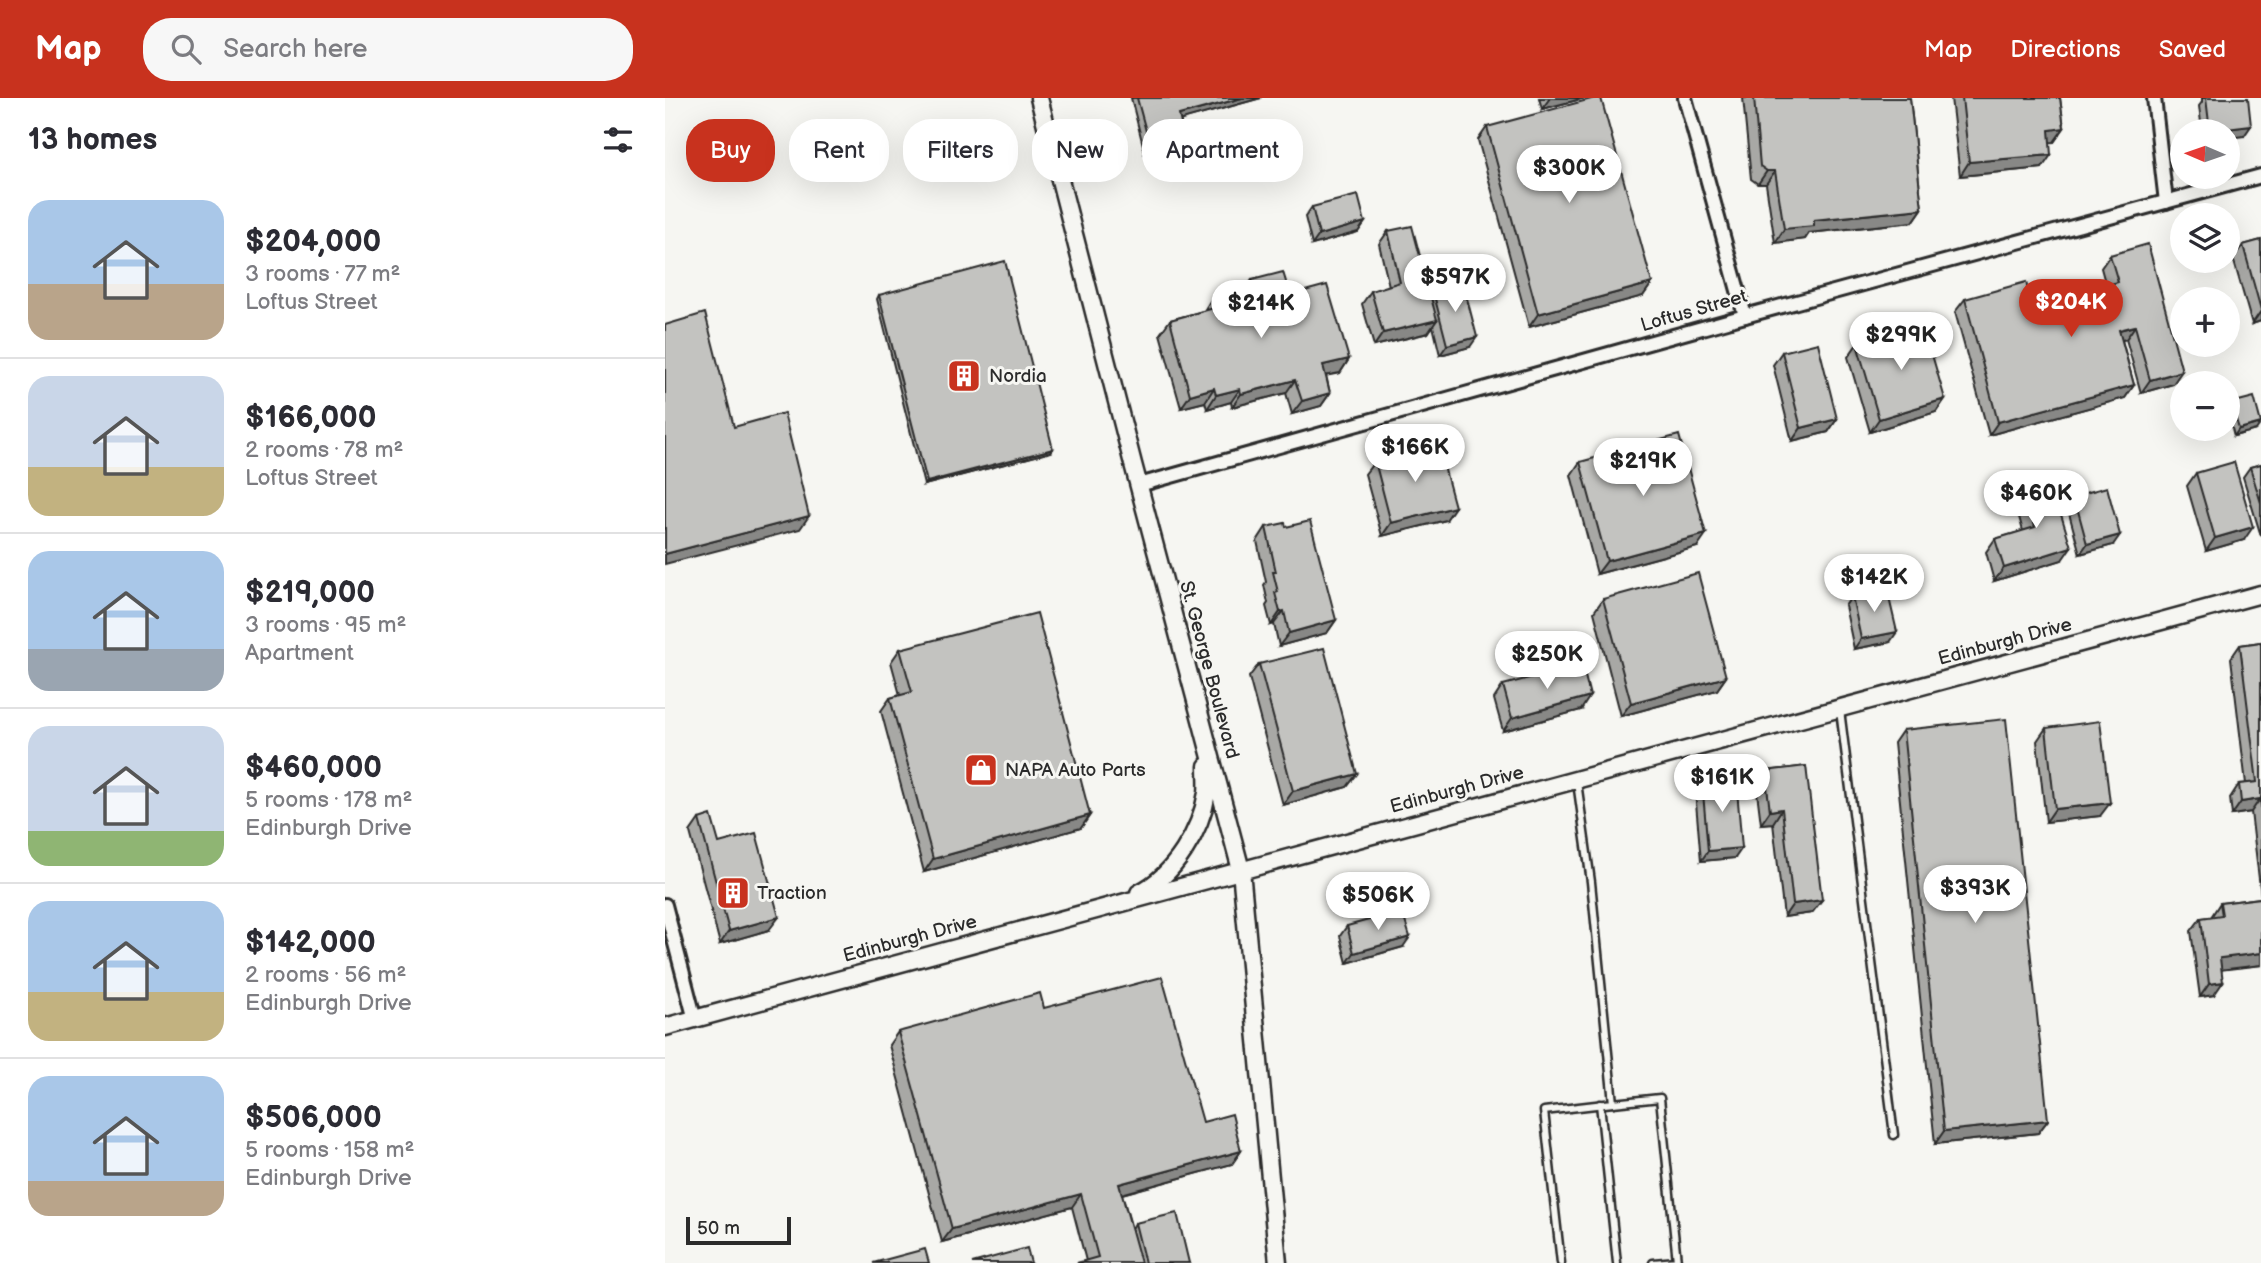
<!DOCTYPE html>
<html lang="en">
<head>
<meta charset="utf-8">
<style>
  body { margin:0; font-family:"Balsamiq Sans",sans-serif; background:#f7f7f7; color:#2b2b33; height:100vh; display:flex; flex-direction:column; font-size:26px; white-space:nowrap }
  * { box-sizing:border-box; margin:0 }
  p { font-size:23px; color:#7c7c81 }
  .icon { flex:none; width:38px; height:38px; fill:none; stroke:currentColor; stroke-width:2; stroke-linecap:round; stroke-linejoin:round }
  .map { position:relative; flex:1; overflow:hidden }
  .details { display:flex; flex-direction:column; background:#fff; width:665px }
  .details>* { flex:none }
  .hud { position:absolute; left:21px; top:21px; width:665px; height:63px; display:flex; gap:14px }
  .needle { width:46px; rotate:272deg }
  .fabs { position:absolute; left:1505px; top:21px; display:grid; gap:14px }
  .fabs a { display:grid; place-items:center; width:70px; height:70px; border-radius:50%; background:#fff; box-shadow:0 7px 28px #0002; font-size:35px }
  .scale { position:absolute; left:21px; bottom:18px; width:105px; box-sizing:border-box; padding-left:7px; border:4px solid #2b2b2b; border-top:0; font-size:19px; line-height:24px; white-space:nowrap; color:#2b2b2b; -webkit-text-stroke:5px #f6f6f2; paint-order:stroke }
  .price { position:absolute; translate:-50% -60px; padding:0 16px; border-radius:24px; background:#fff; color:#222; font-size:23px; line-height:46px; filter:drop-shadow(0 2px 4px #0008) }
  .price::after { content:''; position:absolute; left:50%; top:42px; width:21px; height:16px; margin-left:-10px; background:inherit; clip-path:polygon(0 0,100% 0,50% 100%) }
  .price.selected { background:#c8321e; color:#fff }
  ul { padding:0; list-style:none }
  li { display:flex; align-items:center; gap:21px; height:175px; padding:0 28px }
  li+li { border-top:2px solid #e1e1e2 }
  li span { display:grid; place-items:center; flex:none; width:196px; height:140px; border-radius:21px; color:#555 }
  li>.icon { margin-inline-start:auto }
  span .icon { width:84px; height:84px; fill:#fffc; stroke-width:1 }
  li b { font-size:30px }
  h2 { display:flex; justify-content:space-between; align-items:center; height:84px; padding:0 28px; font-size:30px }
  .tag { padding:0 24px; border-radius:28px; background:#fff; box-shadow:0 7px 28px #0002; font-size:24px; line-height:63px }
  .tag.selected { background:#c8321e; color:#fff }
  header { display:flex; align-items:center; gap:42px; box-sizing:border-box; height:98px; padding:0 35px; background:#c8321e; color:#fff }
  header strong { font-size:33px }
  nav { display:flex; gap:38px; margin-inline-start:auto; font-size:24px }
  .search { width:490px; height:63px; background:#f7f7f7; display:flex; align-items:center; gap:18px; box-sizing:border-box; padding:0 24px; border-radius:28px; color:#7c7c81; font-size:26px }
  main { display:flex; flex:1; min-height:0 }
  .map>svg:first-child { display:block }
  .lines { fill:none; stroke-linecap:round; stroke-linejoin:round }
  .lane-casing { stroke:#2b2b2b; stroke-width:11 }
  .street-casing { stroke:#2b2b2b; stroke-width:18 }
  .secondary-casing { stroke:#2b2b2b; stroke-width:21 }
  .lane { stroke:#f6f6f2; stroke-width:6 }
  .street { stroke:#f6f6f2; stroke-width:12 }
  .secondary { stroke:#f6f6f2; stroke-width:16 }
  .wall { fill:#a8a8a5; stroke:#2b2b2b; stroke-width:2 }
  .shaded-wall { fill:#888886; stroke:#2b2b2b; stroke-width:2 }
  .building { fill:#c3c3c0; stroke:#2b2b2b; stroke-width:2 }
  .labels { text-anchor:middle; dominant-baseline:central; stroke-width:6; stroke-linejoin:round; paint-order:stroke }
  .street-label { font-size:19px; fill:#2b2b2b; stroke:#f6f6f2 }
  .poi-label { font-size:19px; fill:#2b2b2b; stroke:#f6f6f2; text-anchor:start }
</style>
</head>
<body>
<header>
<strong>Map</strong>
<div class="search"><svg class="icon" aria-label="search" viewBox="0 0 24 24"><circle cx="10" cy="10" r="6"/><path d="M15 15l6 6"/></svg>Search here</div>
<nav><a>Map</a><a>Directions</a><a>Saved</a></nav>
</header>
<main>
<section class="details">
<h2>13 homes<svg class="icon" aria-label="filters" viewBox="0 0 24 24"><path d="M4 7h16M4 17h16"/><circle cx="9" cy="7" r="2"/><circle cx="15" cy="17" r="2"/></svg></h2>
<ul>
<li><span style="background:linear-gradient(#a9c7e8 60%,#b9a48a 0)"><svg class="icon" aria-label="home" viewBox="0 0 24 24"><path d="M3 11l9-7 9 7M6 9v11h12V9"/></svg></span><div><b>$204,000</b><p>3 rooms · 77 m²</p><p>Loftus Street</p></div></li>
<li><span style="background:linear-gradient(#c9d6e8 65%,#c2b280 0)"><svg class="icon" aria-label="home" viewBox="0 0 24 24"><path d="M3 11l9-7 9 7M6 9v11h12V9"/></svg></span><div><b>$166,000</b><p>2 rooms · 78 m²</p><p>Loftus Street</p></div></li>
<li><span style="background:linear-gradient(#a9c7e8 70%,#9aa5b1 0)"><svg class="icon" aria-label="home" viewBox="0 0 24 24"><path d="M3 11l9-7 9 7M6 9v11h12V9"/></svg></span><div><b>$219,000</b><p>3 rooms · 95 m²</p><p>Apartment</p></div></li>
<li><span style="background:linear-gradient(#c9d6e8 75%,#8fb573 0)"><svg class="icon" aria-label="home" viewBox="0 0 24 24"><path d="M3 11l9-7 9 7M6 9v11h12V9"/></svg></span><div><b>$460,000</b><p>5 rooms · 178 m²</p><p>Edinburgh Drive</p></div></li>
<li><span style="background:linear-gradient(#a9c7e8 65%,#c2b280 0)"><svg class="icon" aria-label="home" viewBox="0 0 24 24"><path d="M3 11l9-7 9 7M6 9v11h12V9"/></svg></span><div><b>$142,000</b><p>2 rooms · 56 m²</p><p>Edinburgh Drive</p></div></li>
<li><span style="background:linear-gradient(#a9c7e8 75%,#b9a48a 0)"><svg class="icon" aria-label="home" viewBox="0 0 24 24"><path d="M3 11l9-7 9 7M6 9v11h12V9"/></svg></span><div><b>$506,000</b><p>5 rooms · 158 m²</p><p>Edinburgh Drive</p></div></li>
</ul>
</section>
<div class="map">
<svg width="1596" height="1165" viewBox="0 0 1596 1165">
  <rect width="100%" height="100%" fill="#f6f6f2"/>
  <filter id="ink" filterUnits="userSpaceOnUse"><feTurbulence type="fractalNoise" baseFrequency=".0143" numOctaves="2"/><feDisplacementMap in="SourceGraphic" scale="14" xChannelSelector="R" yChannelSelector="G"/><feConvolveMatrix kernelMatrix="1 2 1 2 8 2 1 2 1" color-interpolation-filters="sRGB"/></filter>
  <g filter="url(#ink)">
    <g class="lines">
      <defs>
        <g id="lane">
          <polyline points="1175,612 1229,1037"/>
          <polyline points="948,1005 995,1000 1012,1163 988,1165"/>
          <polyline points="935,1006 952,1165"/>
          <polyline points="896,1165 879,1013 948,1005 926,784 912,684"/>
        </g>
        <g id="street">
          <polyline points="1020,0 1080,218"/>
          <polyline points="1489,0 1501,104"/>
          <polyline points="474,387 1080,218 1596,78"/>
          <polyline points="0,807 30,922"/>
        </g>
        <g id="secondary">
          <polyline points="374,0 468,366 576,772 613,1165"/>
          <path d="M474 795C509 778 536 733 542 695 543 686 542 676 542 668"/>
          <polyline points="0,929 1596,496"/>
        </g>
      </defs>
      <use href="#lane" class="lane-casing"/>
      <use href="#street" class="street-casing"/>
      <use href="#secondary" class="secondary-casing"/>
      <use href="#lane" class="lane"/>
      <use href="#street" class="street"/>
      <use href="#secondary" class="secondary"/>
    </g>
    <g class="wall">
      <polygon points="466,0 596,0 516,22 515,45 480,55"/>
      <polygon points="874,0 920,0 877,11"/>
      <polygon points="1078,0 1245,0 1257,111 1248,124 1144,135 1140,141 1110,145 1101,86 1093,86 1086,81"/>
      <polygon points="1286,0 1395,0 1399,30 1389,44 1385,44 1377,70 1295,78"/>
      <polygon points="1537,0 1583,0 1579,38 1563,33 1537,33 1534,8 1537,4"/>
      <polygon points="822,29 987,185 978,198 864,229 813,42"/>
      <polygon points="647,109 700,124 693,134 647,147 640,119"/>
      <polygon points="723,133 765,197 768,193 805,249 775,257 768,228 763,235 709,248 697,206 706,193 724,188 714,146"/>
      <polygon points="1596,142 1596,223 1587,226 1568,160 1578,147"/>
      <polygon points="1445,157 1508,286 1476,295 1461,241 1457,242 1469,287 1460,300 1324,337 1290,214 1300,201 1367,208 1441,188 1436,170"/>
      <polygon points="587,182 625,197 684,261 675,275 661,277 665,295 656,308 627,316 621,295 567,309 566,304 542,311 540,304 516,310 495,236 505,222 541,212 540,211 549,197 582,189"/>
      <polygon points="214,197 386,354 259,387 212,201"/>
      <polygon points="1192,246 1280,301 1271,314 1205,334 1183,259"/>
      <polygon points="1117,254 1172,321 1163,334 1127,343 1108,267"/>
      <polygon points="1566,305 1591,332 1569,338 1563,315 1563,310"/>
      <polygon points="710,363 781,422 717,438 700,376"/>
      <polygon points="915,364 1032,449 932,476 906,377"/>
      <polygon points="1596,366 1596,438 1578,379 1585,369"/>
      <polygon points="1531,375 1579,442 1541,453 1522,388"/>
      <polygon points="1359,392 1397,462 1329,483 1321,454 1330,441 1358,433 1350,405"/>
      <polygon points="1409,398 1448,447 1415,456 1402,408"/>
      <polygon points="601,429 671,522 662,535 614,548 609,526 606,527 601,508 603,505 599,487 601,484 592,443"/>
      <polygon points="1187,498 1225,544 1189,551 1180,508"/>
      <polygon points="938,501 1061,579 1052,592 956,618 929,514"/>
      <polygon points="1596,544 1596,798 1586,714 1567,717 1565,700 1574,686 1581,686 1566,560 1575,547"/>
      <polygon points="235,551 425,717 416,730 259,774 216,613 225,600 235,597 226,564"/>
      <polygon points="594,566 692,676 682,689 618,707 584,579"/>
      <polygon points="838,587 916,612 838,633 829,601"/>
      <polygon points="1381,630 1435,718 1381,724 1372,643"/>
      <polygon points="1238,632 1383,1022 1373,1035 1270,1046 1229,645"/>
      <polygon points="1141,668 1147,815 1119,819 1108,725 1096,726 1091,686 1100,673"/>
      <polygon points="1037,683 1070,760 1036,763 1030,693"/>
      <polygon points="34,721 104,832 55,846 25,734"/>
      <polygon points="1596,800 1596,867 1557,871 1549,897 1535,899 1526,833 1536,820 1546,819 1555,805"/>
      <polygon points="682,828 738,849 682,865 675,838"/>
      <polygon points="379,910 576,1053 567,1066 457,1096 467,1131 470,1125 524,1165 412,1165 421,1163 407,1109 277,1144 224,947 233,934"/>
    </g>
    <g class="shaded-wall">
      <polygon points="577,0 596,0 510,24 514,17"/>
      <polygon points="885,0 920,0 877,11"/>
      <polygon points="1586,28 1579,38 1563,40 1563,33 1545,33"/>
      <polygon points="1399,30 1389,44 1375,45 1384,32"/>
      <polygon points="519,39 515,45 480,55 485,48"/>
      <polygon points="1386,57 1377,70 1295,78 1304,64"/>
      <polygon points="1102,73 1110,73 1101,86 1093,86"/>
      <polygon points="1257,111 1248,124 1144,135 1140,141 1110,145 1119,131 1149,122"/>
      <polygon points="700,124 693,134 647,147 654,137"/>
      <polygon points="987,185 978,198 864,229 873,216"/>
      <polygon points="1596,213 1596,223 1587,226"/>
      <polygon points="772,222 763,235 709,248 718,235"/>
      <polygon points="1470,228 1461,241 1445,245 1454,232"/>
      <polygon points="812,239 805,249 775,257 782,247"/>
      <polygon points="684,261 675,275 649,280 658,267"/>
      <polygon points="1517,273 1508,286 1476,295 1485,282"/>
      <polygon points="630,282 621,295 567,309 576,296"/>
      <polygon points="1469,287 1460,300 1324,337 1333,324"/>
      <polygon points="549,290 540,304 516,310 525,297"/>
      <polygon points="575,291 566,304 542,311 551,297"/>
      <polygon points="665,295 656,308 627,316 637,303"/>
      <polygon points="1280,301 1271,314 1205,334 1214,321"/>
      <polygon points="1172,321 1163,334 1127,343 1136,330"/>
      <polygon points="1596,325 1591,332 1569,338 1574,331"/>
      <polygon points="388,351 386,354 259,387 262,384"/>
      <polygon points="790,409 781,422 717,438 726,425"/>
      <polygon points="144,418 135,431 0,466 0,456"/>
      <polygon points="1588,429 1579,442 1541,453 1550,440"/>
      <polygon points="1041,436 1032,449 932,476 942,463"/>
      <polygon points="1455,437 1448,447 1415,456 1422,446"/>
      <polygon points="1406,449 1397,462 1329,483 1339,470"/>
      <polygon points="619,513 609,526 606,527 615,514"/>
      <polygon points="671,522 662,535 614,548 624,535"/>
      <polygon points="1232,534 1225,544 1189,551 1196,541"/>
      <polygon points="1061,579 1052,592 956,618 966,605"/>
      <polygon points="925,598 916,612 838,633 847,620"/>
      <polygon points="692,676 682,689 618,707 628,693"/>
      <polygon points="1595,701 1586,714 1567,717 1576,704"/>
      <polygon points="1445,705 1435,718 1381,724 1390,711"/>
      <polygon points="1117,711 1108,725 1096,726 1105,713"/>
      <polygon points="425,717 416,730 259,774 268,761"/>
      <polygon points="1077,750 1070,760 1036,763 1043,753"/>
      <polygon points="1157,802 1147,815 1119,819 1128,806"/>
      <polygon points="114,819 104,832 55,846 64,833"/>
      <polygon points="745,839 738,849 682,865 689,855"/>
      <polygon points="1596,855 1596,867 1546,873 1555,860"/>
      <polygon points="1558,884 1549,897 1535,899 1544,886"/>
      <polygon points="1383,1022 1373,1035 1270,1046 1279,1033"/>
      <polygon points="576,1053 567,1066 445,1099 454,1086"/>
      <polygon points="416,1096 407,1109 277,1144 287,1131"/>
    </g>
    <g class="building">
      <polygon points="472,0 577,0 514,17 519,39 485,48"/>
      <polygon points="930,0 936,0 987,185 873,216 822,29"/>
      <polygon points="1089,0 1245,0 1257,111 1149,122 1149,128 1119,131 1110,73 1102,73 1095,68"/>
      <polygon points="1297,0 1395,0 1399,30 1384,32 1386,57 1304,64"/>
      <polygon points="1541,0 1583,0 1586,28 1545,33"/>
      <polygon points="693,97 700,124 654,137 647,109"/>
      <polygon points="747,128 772,222 718,235 706,193 735,184 723,133"/>
      <polygon points="1596,142 1596,212 1578,147"/>
      <polygon points="1483,146 1517,273 1485,282 1470,228 1454,232 1469,287 1333,324 1300,201 1361,184 1367,208 1453,184 1445,157"/>
      <polygon points="340,163 388,351 262,384 214,197"/>
      <polygon points="618,174 625,197 662,187 684,261 658,267 665,295 637,303 630,282 576,296 575,291 551,297 549,290 525,297 505,222 553,209 549,197 589,187 587,182"/>
      <polygon points="798,185 812,239 782,247 768,193"/>
      <polygon points="40,215 69,329 119,315 144,418 0,456 0,227"/>
      <polygon points="1258,226 1280,301 1214,321 1192,246"/>
      <polygon points="1153,245 1172,321 1136,330 1117,254"/>
      <polygon points="1589,299 1596,325 1574,331 1566,305"/>
      <polygon points="1014,337 1041,436 942,463 915,364"/>
      <polygon points="773,346 790,409 726,425 710,363"/>
      <polygon points="1569,364 1588,429 1550,440 1531,375"/>
      <polygon points="1596,366 1596,405 1585,369"/>
      <polygon points="1386,384 1406,449 1339,470 1330,441 1370,429 1359,392"/>
      <polygon points="1442,389 1455,437 1422,446 1409,398"/>
      <polygon points="645,423 671,522 624,535 619,513 615,514 610,495 613,494 608,474 611,474 601,429 620,425 621,429"/>
      <polygon points="1033,475 1061,579 966,605 938,501"/>
      <polygon points="1222,491 1232,534 1196,541 1187,498"/>
      <polygon points="372,515 425,717 268,761 225,600 247,594 235,551"/>
      <polygon points="1596,544 1596,708 1595,701 1576,704 1574,686 1592,684 1575,547"/>
      <polygon points="659,550 692,676 628,693 594,566"/>
      <polygon points="917,566 925,598 847,620 838,587"/>
      <polygon points="1341,621 1383,1022 1279,1033 1238,632"/>
      <polygon points="1435,623 1445,705 1390,711 1381,630"/>
      <polygon points="1141,668 1157,802 1128,806 1117,711 1105,713 1100,673"/>
      <polygon points="1071,680 1077,750 1043,753 1037,683"/>
      <polygon points="46,717 54,745 91,735 114,819 64,833 34,721"/>
      <polygon points="1596,800 1596,855 1555,860 1558,884 1544,886 1536,820 1557,817 1555,805"/>
      <polygon points="737,813 745,839 689,855 682,828"/>
      <polygon points="497,879 538,1024 567,1016 576,1053 454,1086 476,1165 412,1165 433,1159 416,1096 287,1131 233,934 375,895 379,910"/>
      <polygon points="512,1115 524,1165 480,1165 470,1125"/>
      <polygon points="362,1150 366,1165 307,1165"/>
      <polygon points="260,1151 264,1165 208,1165"/>
    </g>
  </g>
  <defs>
    <symbol id="building-square" viewBox="-11 -11 22 22"><rect x="-9" y="-9" width="18" height="18" rx="4" fill="#c8321e" stroke="#f6f6f2"/><path d="M-4-6H4V6H1V3H-1V6H-4ZM-2.5-4.3h1.7v1.8h-1.7ZM.8-4.3h1.7v1.8H.8ZM-2.5-1h1.7V.8h-1.7ZM.8-1h1.7V.8H.8Z" fill="#fff"/></symbol>
    <symbol id="shop-square" viewBox="-11 -11 22 22"><rect x="-9" y="-9" width="18" height="18" rx="4" fill="#c8321e" stroke="#f6f6f2"/><path d="M-5-2.5h2.3a2.7 3.5 0 0 1 5.4 0H5L5.5 6h-11ZM-1.5-2.5h3a1.5 2.3 0 0 0-3 0Z" fill="#fff"/></symbol>
  </defs>
  <g fill-rule="evenodd">
    <use href="#building-square" x="280" y="259" width="38" height="38"/>
    <use href="#shop-square" x="297" y="653" width="38" height="38"/>
    <use href="#building-square" x="49" y="776" width="38" height="38"/>
  </g>
  <g class="labels">
    <g class="street-label">
      <text transform="translate(1029 213) rotate(-16)">Loftus Street</text>
      <text transform="translate(1340 544) rotate(-15)">Edinburgh Drive</text>
      <text transform="translate(544 572) rotate(75)">St. George Boulevard</text>
      <text transform="translate(792 692) rotate(-15)">Edinburgh Drive</text>
      <text transform="translate(245 841) rotate(-15)">Edinburgh Drive</text>
    </g>
    <g class="poi-label">
      <text x="324" y="278">Nordia</text>
      <text x="340" y="672">NAPA Auto Parts</text>
      <text x="92" y="795">Traction</text>
    </g>
  </g>
</svg>
<div class="fabs">
<a><svg class="needle" viewBox="-14 -14 28 28"><path d="M0-13l5 13h-10z" fill="#e53935"/><path d="M0 13l5-13h-10z" fill="#7c7c81"/></svg></a>
<a><svg class="icon" aria-label="layers" viewBox="0 0 24 24"><path d="M12 4l9 5-9 5-9-5zM3 14l9 5 9-5"/></svg></a>
<a>+</a>
<a>−</a>
</div>
<div class="scale">50 m</div>
<b class="price" style="left:904px;top:107px">$300K</b>
<b class="price" style="left:790px;top:216px">$597K</b>
<b class="price selected" style="left:1406px;top:241px">$204K</b>
<b class="price" style="left:596px;top:242px">$214K</b>
<b class="price" style="left:1236px;top:274px">$299K</b>
<b class="price" style="left:750px;top:386px">$166K</b>
<b class="price" style="left:978px;top:400px">$219K</b>
<b class="price" style="left:1371px;top:432px">$460K</b>
<b class="price" style="left:1209px;top:516px">$142K</b>
<b class="price" style="left:882px;top:593px">$250K</b>
<b class="price" style="left:1057px;top:716px">$161K</b>
<b class="price" style="left:1310px;top:827px">$393K</b>
<b class="price" style="left:713px;top:834px">$506K</b>
<div class="hud">
<a class="tag selected">Buy</a>
<a class="tag">Rent</a>
<a class="tag">Filters</a>
<a class="tag">New</a>
<a class="tag">Apartment</a>
</div>
</div>
</main>
</body>
</html>
